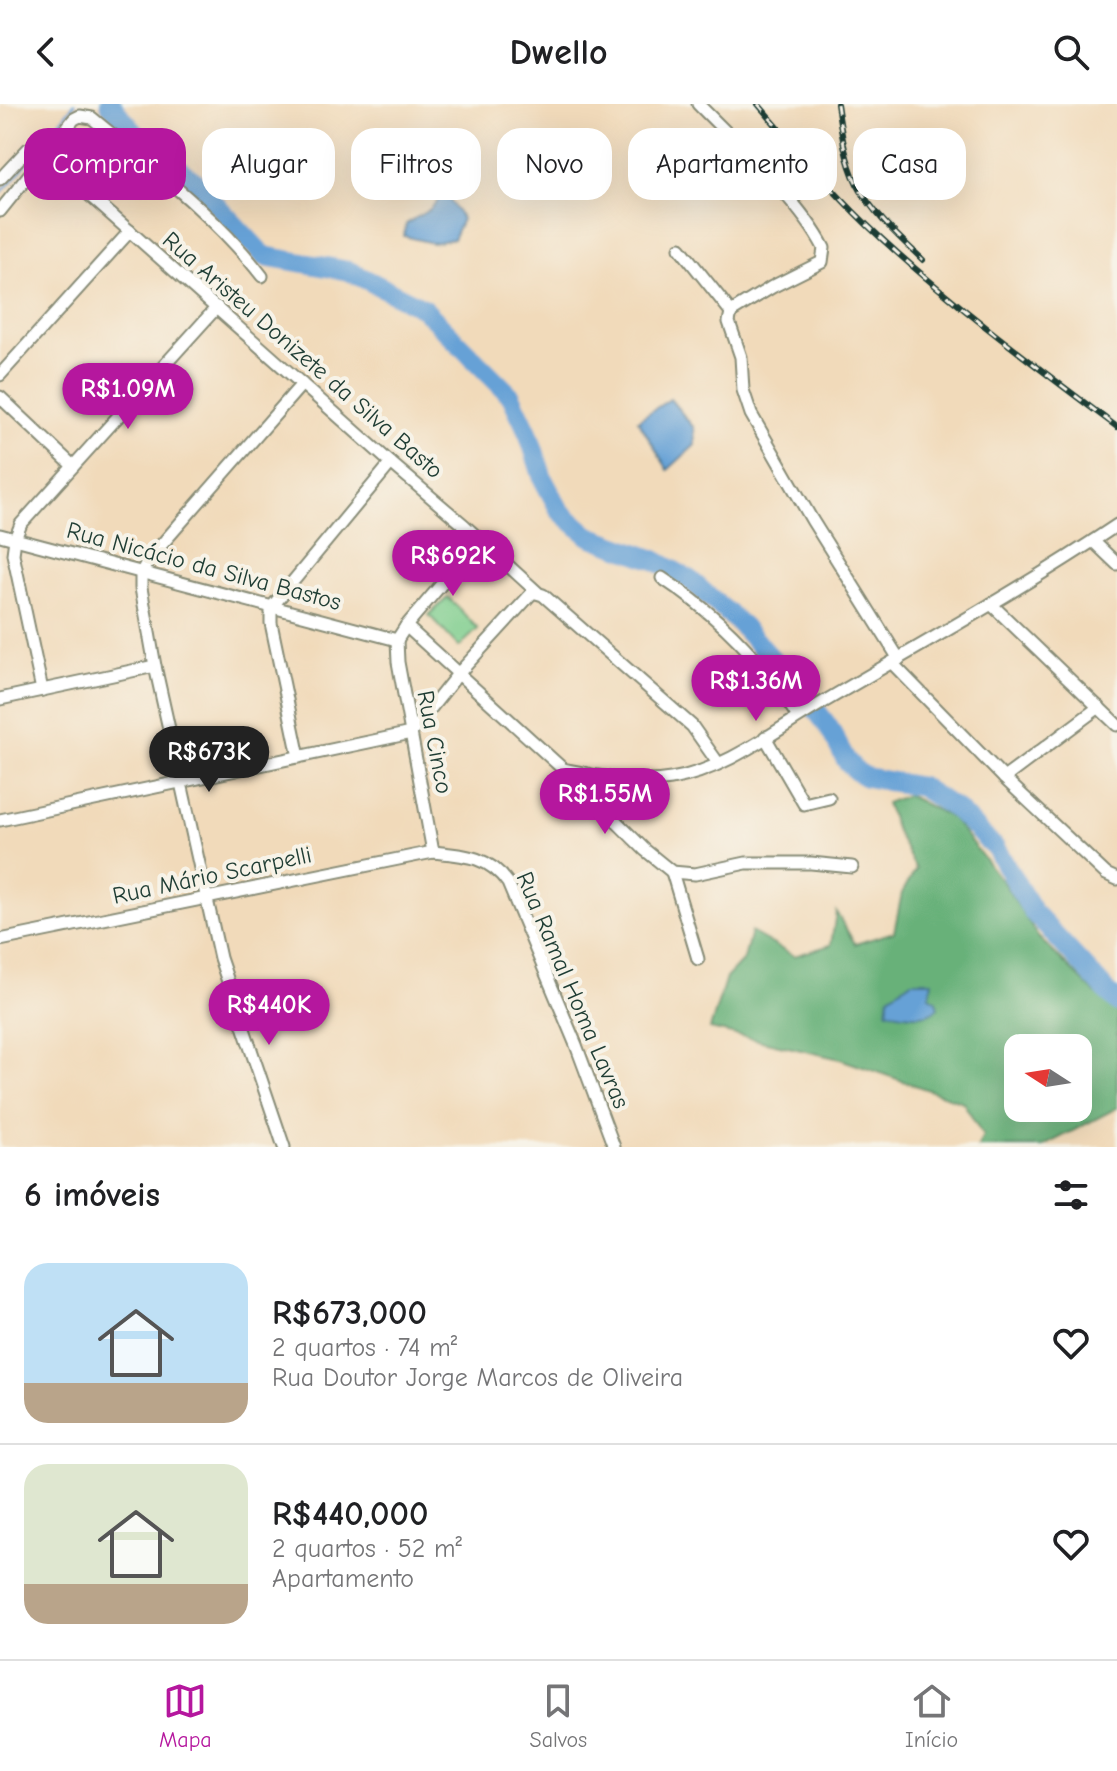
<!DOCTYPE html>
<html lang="pt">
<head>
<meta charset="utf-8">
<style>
  body { margin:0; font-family:"Comic Neue",sans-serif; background:#f2f2f2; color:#202124; height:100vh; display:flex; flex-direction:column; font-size:30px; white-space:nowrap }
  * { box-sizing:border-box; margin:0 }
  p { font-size:26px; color:#757577 }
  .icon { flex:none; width:44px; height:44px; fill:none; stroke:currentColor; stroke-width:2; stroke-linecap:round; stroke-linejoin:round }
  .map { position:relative; height:1043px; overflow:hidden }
  .panel { display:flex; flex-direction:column; background:#fff; flex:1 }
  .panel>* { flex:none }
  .banner { position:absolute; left:24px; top:24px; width:1070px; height:72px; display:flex; gap:16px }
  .needle { width:52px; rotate:282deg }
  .buttons { position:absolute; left:1004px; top:930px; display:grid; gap:16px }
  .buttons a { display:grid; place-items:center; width:88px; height:88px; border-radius:16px; background:#fff; box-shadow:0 8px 32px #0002; font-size:40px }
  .price { position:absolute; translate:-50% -68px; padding:0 18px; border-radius:28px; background:#b5179e; color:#fff; font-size:26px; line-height:52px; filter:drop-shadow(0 2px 4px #0008) }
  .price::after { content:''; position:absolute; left:50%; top:48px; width:24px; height:18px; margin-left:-12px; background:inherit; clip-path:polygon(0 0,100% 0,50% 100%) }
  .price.selected { background:#222; color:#fff }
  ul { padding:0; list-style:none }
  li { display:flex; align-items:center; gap:24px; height:200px; padding:0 24px }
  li+li { border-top:2px solid #e0e0e0 }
  li span { display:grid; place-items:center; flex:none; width:224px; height:160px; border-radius:24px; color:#555 }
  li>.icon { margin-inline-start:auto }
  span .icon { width:96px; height:96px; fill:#fffc; stroke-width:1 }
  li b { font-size:34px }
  h2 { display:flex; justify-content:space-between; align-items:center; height:96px; padding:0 24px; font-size:34px }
  .pill { padding:0 28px; border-radius:24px; background:#fff; box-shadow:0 8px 32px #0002; font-size:28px; line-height:72px }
  .pill.selected { background:#b5179e; color:#fff }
  header { display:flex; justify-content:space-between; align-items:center; height:104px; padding:0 24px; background:#fff; font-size:36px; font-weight:700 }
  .tab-bar { display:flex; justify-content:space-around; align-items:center; height:112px; border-top:2px solid #e0e0e0; background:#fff; font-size:22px; color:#757577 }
  .tab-bar a { display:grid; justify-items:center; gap:4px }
  .tab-bar .selected { color:#b5179e }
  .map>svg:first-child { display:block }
  .green { fill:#7fce8e; stroke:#4f8661; stroke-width:2 }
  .forest { fill:#67b179; stroke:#437756; stroke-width:2; fill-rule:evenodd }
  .water { fill:#66a1d6; stroke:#426f85; stroke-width:2 }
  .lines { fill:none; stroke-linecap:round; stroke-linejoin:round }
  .stream { stroke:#66a1d6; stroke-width:3 }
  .river { stroke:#66a1d6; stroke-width:20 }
  .street-casing { stroke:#888c77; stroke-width:15 }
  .street { stroke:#fff; stroke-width:11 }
  .rail-casing { stroke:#1f3d34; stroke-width:6 }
  .rail { stroke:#f7f3e8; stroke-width:3; stroke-dasharray:9; stroke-linecap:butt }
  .labels { text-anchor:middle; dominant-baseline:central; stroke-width:8; stroke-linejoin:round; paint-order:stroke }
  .street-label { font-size:24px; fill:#1f3d34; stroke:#f7f3e8 }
</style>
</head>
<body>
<header><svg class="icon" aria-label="back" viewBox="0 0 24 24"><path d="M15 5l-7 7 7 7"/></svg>Dwello<svg class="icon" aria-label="search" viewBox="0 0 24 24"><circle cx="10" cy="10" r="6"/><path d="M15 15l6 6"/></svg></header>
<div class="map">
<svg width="1117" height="1043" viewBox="0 0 1117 1043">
  <rect width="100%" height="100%" fill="#f7f3e8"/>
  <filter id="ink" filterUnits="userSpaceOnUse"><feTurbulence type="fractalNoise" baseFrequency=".0125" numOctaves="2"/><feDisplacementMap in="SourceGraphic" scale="16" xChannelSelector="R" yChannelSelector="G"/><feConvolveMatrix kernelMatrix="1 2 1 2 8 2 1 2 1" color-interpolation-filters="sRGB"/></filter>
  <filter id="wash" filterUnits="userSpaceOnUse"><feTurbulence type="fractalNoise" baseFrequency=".006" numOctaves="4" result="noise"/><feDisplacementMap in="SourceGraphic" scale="32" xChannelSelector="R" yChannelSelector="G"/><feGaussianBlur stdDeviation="1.8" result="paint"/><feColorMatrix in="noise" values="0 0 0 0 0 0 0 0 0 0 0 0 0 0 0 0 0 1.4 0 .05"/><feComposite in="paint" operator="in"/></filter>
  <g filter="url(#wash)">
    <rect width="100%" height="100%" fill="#f1daba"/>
    <polygon class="green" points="448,493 478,525 459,543 429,511"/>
    <path class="forest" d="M907 691 952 714 1005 781 1038 833 1094 888 1117 906V1004L1042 1043H978L983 1032 963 998 840 955 710 925 726 874 744 855 751 828 794 852 831 841 836 808 855 840 894 828 902 789 916 765 896 727 886 699ZM1018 944H1078V1004H1018Z"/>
    <g class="water">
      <polygon points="445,89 462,115 453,135 432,139 404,132 406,120 430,105"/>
      <polygon points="670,295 694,324 695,341 668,366 638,316"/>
      <path d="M912 877H932L929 892 935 895 938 903C927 917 902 909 887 907L889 892Z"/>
    </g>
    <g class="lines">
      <g class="stream">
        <polyline points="44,40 74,0"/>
        <polyline points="0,90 28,58"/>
      </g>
      <polyline class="river" points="110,0 142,37 194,77 264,152 349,167 423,204 511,292 528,328 543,375 560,407 589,432 655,456 690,476 740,520 803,589 828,622 846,656 856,667 866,673 921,683 957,706 996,745 1033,808 1117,898"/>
    </g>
  </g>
  <g filter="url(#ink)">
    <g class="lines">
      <defs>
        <g id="street">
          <path d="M698 0C736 39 800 97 824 144L822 158 772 183 731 208"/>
          <polyline points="0,75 28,45 35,43 391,359 465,422 537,488"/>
          <path d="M0 107 74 15 80 12 92 14C151 63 215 111 262 172"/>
          <polyline points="680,144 731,208 729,218 741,253 743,286 751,310 812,416 899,555"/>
          <polyline points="0,271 130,127"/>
          <polyline points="0,293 73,362"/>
          <polyline points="0,431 397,536"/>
          <polyline points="1093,437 1117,460"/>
          <path d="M662 474C717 510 763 557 798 613"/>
          <polyline points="991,500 1117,621"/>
          <polyline points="406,522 563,665 645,746 672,768 695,770 746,759 811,759 852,763"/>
          <polyline points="397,536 398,558 433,748"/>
          <polyline points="397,536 406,522 469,448 476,434"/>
          <polyline points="892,559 1004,674 1106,770 1117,775"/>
          <polyline points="42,586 13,450 15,435 21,420 217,203"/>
          <polyline points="0,595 155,562"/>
          <polyline points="765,633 804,700 829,694"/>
          <polyline points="299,653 271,519 271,504 391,359"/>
          <path d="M563 665C597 672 635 681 671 675 727 666 778 624 827 596 924 539 1023 484 1117 421"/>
          <polyline points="1004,674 1099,603"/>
          <polyline points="0,716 411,629 458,570 533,488 543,491 692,622 718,659"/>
          <polyline points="672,768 698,855"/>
          <path d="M0 836 433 748C464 751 489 752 508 779L576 941 614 1043"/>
          <polyline points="284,1043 220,854 155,562 141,484 141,469 149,455 302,280"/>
        </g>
      </defs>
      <use href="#street" class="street-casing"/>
      <use href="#street" class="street"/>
      <defs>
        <g id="rail">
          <path d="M758 0C797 46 837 94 882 135 956 203 1037 263 1117 323"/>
          <path d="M837 0C841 26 845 56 857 80 872 109 900 134 923 156"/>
        </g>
      </defs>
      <use href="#rail" class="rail-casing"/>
      <use href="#rail" class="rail"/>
    </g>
  </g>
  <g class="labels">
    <g class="street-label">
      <text transform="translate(303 251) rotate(41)">Rua Aristeu Donizete da Silva Basto</text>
      <text transform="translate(204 462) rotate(15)">Rua Nicácio da Silva Bastos</text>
      <text transform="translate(435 638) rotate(79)">Rua Cinco</text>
      <text transform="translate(212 771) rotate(-12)">Rua Mário Scarpelli</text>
      <text transform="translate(573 886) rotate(67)">Rua Ramal Homa Lavras</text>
    </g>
  </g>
</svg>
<div class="buttons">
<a><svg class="needle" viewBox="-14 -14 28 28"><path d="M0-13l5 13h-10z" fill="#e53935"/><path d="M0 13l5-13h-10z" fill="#757577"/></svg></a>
</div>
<b class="price" style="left:128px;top:327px">R$1.09M</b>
<b class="price" style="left:453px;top:494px">R$692K</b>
<b class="price" style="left:756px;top:619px">R$1.36M</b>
<b class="price selected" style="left:209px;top:690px">R$673K</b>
<b class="price" style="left:605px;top:732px">R$1.55M</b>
<b class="price" style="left:269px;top:943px">R$440K</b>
<div class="banner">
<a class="pill selected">Comprar</a>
<a class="pill">Alugar</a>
<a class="pill">Filtros</a>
<a class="pill">Novo</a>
<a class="pill">Apartamento</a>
<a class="pill">Casa</a>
</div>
</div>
<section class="panel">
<h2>6 imóveis<svg class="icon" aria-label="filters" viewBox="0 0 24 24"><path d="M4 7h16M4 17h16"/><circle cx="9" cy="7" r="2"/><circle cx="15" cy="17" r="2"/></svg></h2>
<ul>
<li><span style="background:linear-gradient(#bfe0f5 75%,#b9a48a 0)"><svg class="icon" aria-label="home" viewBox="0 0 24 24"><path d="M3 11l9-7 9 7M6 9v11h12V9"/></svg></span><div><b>R$673,000</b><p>2 quartos · 74 m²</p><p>Rua Doutor Jorge Marcos de Oliveira</p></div><svg class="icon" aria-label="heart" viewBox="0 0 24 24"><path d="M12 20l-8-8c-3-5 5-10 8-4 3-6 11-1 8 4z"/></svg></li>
<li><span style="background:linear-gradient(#dfe7d0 75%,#b9a48a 0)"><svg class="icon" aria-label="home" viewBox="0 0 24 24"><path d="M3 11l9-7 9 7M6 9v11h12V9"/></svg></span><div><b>R$440,000</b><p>2 quartos · 52 m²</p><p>Apartamento</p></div><svg class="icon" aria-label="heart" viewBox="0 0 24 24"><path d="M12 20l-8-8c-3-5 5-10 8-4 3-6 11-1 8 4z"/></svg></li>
</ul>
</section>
<nav class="tab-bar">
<a class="selected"><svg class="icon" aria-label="map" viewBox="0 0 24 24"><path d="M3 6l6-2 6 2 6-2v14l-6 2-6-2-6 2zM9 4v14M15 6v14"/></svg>Mapa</a>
<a><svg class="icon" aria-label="saved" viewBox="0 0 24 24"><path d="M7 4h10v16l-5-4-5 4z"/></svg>Salvos</a>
<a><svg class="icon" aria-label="home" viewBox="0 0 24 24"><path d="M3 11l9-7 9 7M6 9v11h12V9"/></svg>Início</a>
</nav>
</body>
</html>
